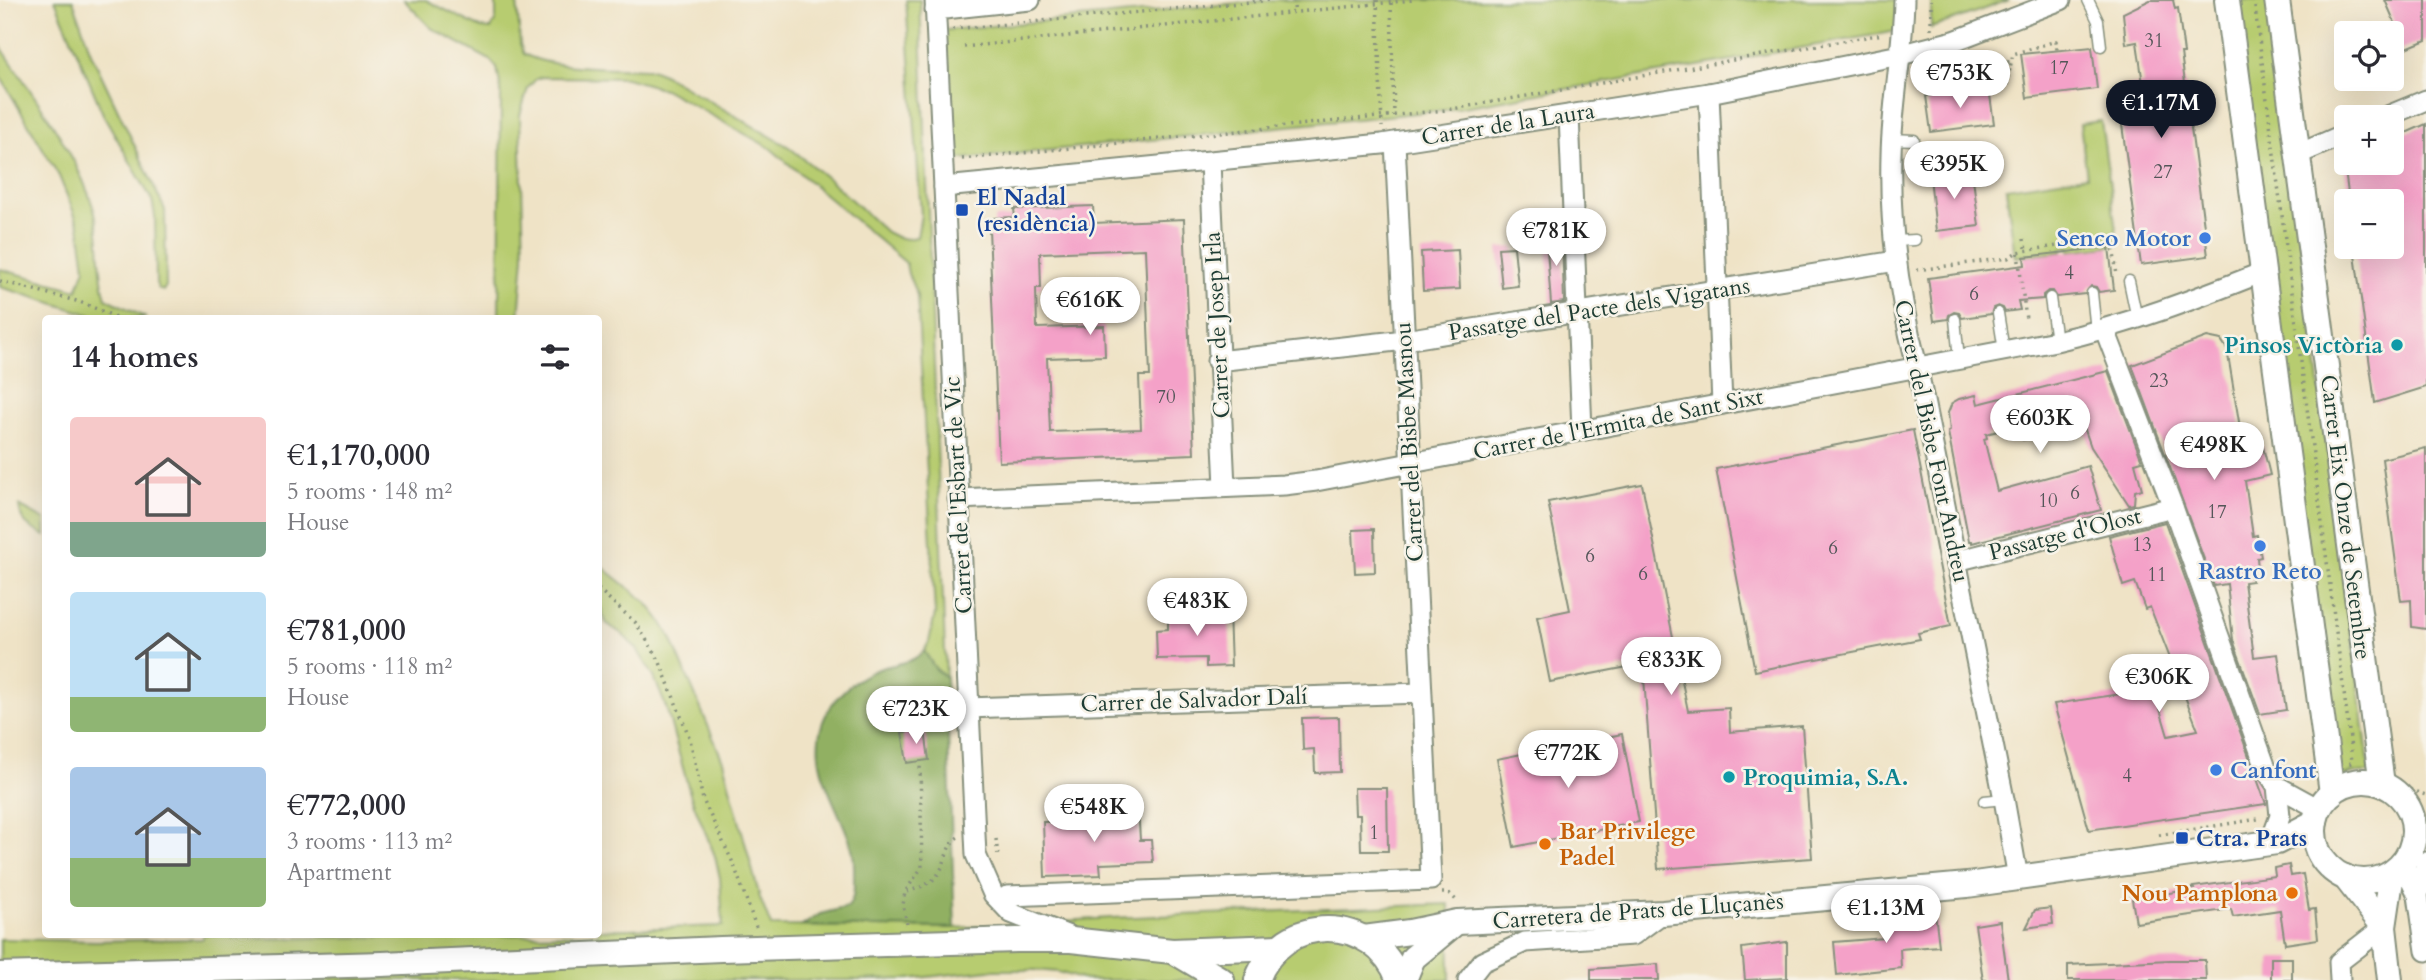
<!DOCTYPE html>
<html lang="en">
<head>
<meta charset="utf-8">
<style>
  body { margin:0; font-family:Cardo,serif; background:#f2f2f3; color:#2b2b33; height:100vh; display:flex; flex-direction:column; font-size:26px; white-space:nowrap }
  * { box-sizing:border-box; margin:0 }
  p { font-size:23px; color:#7c7c81 }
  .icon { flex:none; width:38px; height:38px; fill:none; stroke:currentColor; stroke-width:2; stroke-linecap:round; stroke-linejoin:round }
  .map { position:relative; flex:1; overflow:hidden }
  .sheet { position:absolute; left:42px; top:315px; width:560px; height:623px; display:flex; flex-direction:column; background:#fff; border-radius:7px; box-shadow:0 7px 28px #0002 }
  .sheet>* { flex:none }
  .buttons { position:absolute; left:2334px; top:21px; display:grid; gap:14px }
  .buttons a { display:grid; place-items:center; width:70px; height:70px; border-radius:7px; background:#fff; box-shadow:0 7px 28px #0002; font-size:35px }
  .price { position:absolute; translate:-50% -60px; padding:0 16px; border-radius:24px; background:#fff; color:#222; font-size:23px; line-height:46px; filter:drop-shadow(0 2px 4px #0008) }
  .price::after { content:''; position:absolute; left:50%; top:42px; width:21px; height:16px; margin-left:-10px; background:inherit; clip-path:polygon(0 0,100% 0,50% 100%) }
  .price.current { background:#111827; color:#fff }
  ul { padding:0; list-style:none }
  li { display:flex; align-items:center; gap:21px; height:175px; padding:0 28px }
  li span { display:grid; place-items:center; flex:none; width:196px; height:140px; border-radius:7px; color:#555 }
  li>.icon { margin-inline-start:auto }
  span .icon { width:84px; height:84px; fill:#fffc; stroke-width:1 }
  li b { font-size:30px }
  h2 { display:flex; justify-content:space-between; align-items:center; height:84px; padding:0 28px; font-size:30px }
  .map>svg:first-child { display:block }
  .green { fill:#b7cc70; stroke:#6b8452; stroke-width:2 }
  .forest { fill:#91b062; stroke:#58764b; stroke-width:2 }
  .building { fill:#f4a1c8; fill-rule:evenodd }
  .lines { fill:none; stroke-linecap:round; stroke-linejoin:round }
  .service-casing { stroke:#87907d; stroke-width:13 }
  .minor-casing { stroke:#87907d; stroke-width:23 }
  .tertiary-casing { stroke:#87907d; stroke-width:28 }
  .path { stroke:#87907d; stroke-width:3.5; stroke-dasharray:2 5; stroke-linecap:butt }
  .service { stroke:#fff; stroke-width:10 }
  .minor { stroke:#fff; stroke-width:19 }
  .tertiary { stroke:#fff; stroke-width:24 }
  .transit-dot { fill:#1a4fb4; stroke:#f7f3e8; stroke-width:2.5 }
  .shop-dot { fill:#3f7fe0; stroke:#f7f3e8; stroke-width:2.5 }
  .culture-dot { fill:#0f9aa8; stroke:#f7f3e8; stroke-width:2.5 }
  .food-dot { fill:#e8710a; stroke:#f7f3e8; stroke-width:2.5 }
  .labels { text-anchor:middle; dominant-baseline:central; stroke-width:5; stroke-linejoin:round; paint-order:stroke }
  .number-label { font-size:19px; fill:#545659 }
  .street-label { font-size:23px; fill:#1f3d34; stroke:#f7f3e8 }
  .transit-label { font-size:23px; font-weight:bold; fill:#164399; stroke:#f7f3e8; text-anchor:start }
  .shop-label { font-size:23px; font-weight:bold; fill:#366cbe; stroke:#f7f3e8; text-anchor:end }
  .culture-label { font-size:23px; font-weight:bold; fill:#0d838f; stroke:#f7f3e8; text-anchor:end }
  .food-label { font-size:23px; font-weight:bold; fill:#c56008; stroke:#f7f3e8; text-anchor:start }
</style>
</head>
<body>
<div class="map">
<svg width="2426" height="980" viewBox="0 0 2426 980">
  <rect width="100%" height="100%" fill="#f7f3e8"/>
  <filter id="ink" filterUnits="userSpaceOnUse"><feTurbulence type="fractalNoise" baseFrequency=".0143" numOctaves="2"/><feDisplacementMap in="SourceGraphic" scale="14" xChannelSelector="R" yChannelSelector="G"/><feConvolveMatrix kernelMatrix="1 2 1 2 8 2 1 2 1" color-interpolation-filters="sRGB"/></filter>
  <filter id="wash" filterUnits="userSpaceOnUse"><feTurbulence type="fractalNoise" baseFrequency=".00686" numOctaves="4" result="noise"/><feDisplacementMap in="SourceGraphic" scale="28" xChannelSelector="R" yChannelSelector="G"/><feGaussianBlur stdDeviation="1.57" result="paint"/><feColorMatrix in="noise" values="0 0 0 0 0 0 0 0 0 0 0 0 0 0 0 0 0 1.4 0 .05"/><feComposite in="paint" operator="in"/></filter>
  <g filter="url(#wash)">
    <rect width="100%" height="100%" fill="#efe3c6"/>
    <g class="green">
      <polygon points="55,0 73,0 91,53 165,210 166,286 163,291 158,288 156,283 155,216 152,200 103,114"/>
      <path d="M404 0H426L481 28 491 29 496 19V0H517L520 44 524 54C554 70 617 67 651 69L661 73 789 147 832 182 886 232 896 237 907 239 917 237 921 215 906 0H920L946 678 935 668 924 651 929 642 935 614 917 295 908 274 906 263 770 148 664 89 626 78 542 77 536 79 528 88 520 115 524 256 519 318H499L501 90 497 68 490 60 431 28Z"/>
      <polygon points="1272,0 1904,0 1903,30 1446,110 942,161 937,31"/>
      <polygon points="1931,0 2009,0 1931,28"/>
      <polygon points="2235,0 2269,0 2370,773 2352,773 2337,779"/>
      <path d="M0 45C34 98 77 151 95 213 102 240 97 270 106 298L146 318H101L0 287V269L77 290 85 268 79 225 59 176 0 76Z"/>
      <polygon points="2101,121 2118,245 2070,251 2069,247 2062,248 2062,252 2015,257 2006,188 2087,176 2080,124"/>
      <path d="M19 506 45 520V536C30 527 21 525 19 506Z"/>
      <polygon points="599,564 646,602 659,618 671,638 723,761 760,898 771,926 955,928 1111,918 1449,904 1450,980 1085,980 1058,972 1035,970 989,970 909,979 859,980 0,980 0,939 96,941 202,939 204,934 232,935 232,939 598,934 599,930 723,926 720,878 715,856 691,797 666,707 654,677 637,649 622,634 606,623 599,602"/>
    </g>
    <path class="forest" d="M924 651 935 668 946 678 955 928 802 926 820 914 848 907C854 899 854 891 854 882 854 867 855 853 849 839 833 794 799 751 833 703 846 686 864 673 885 667 900 663 912 663 924 651Z"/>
    <g id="blocks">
      <g class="building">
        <polygon points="2150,0 2173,0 2175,9 2178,8 2184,53 2181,53 2208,256 2141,265 2117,88 2143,84 2137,42 2126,44 2123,13"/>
        <polygon points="2385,0 2426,0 2426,40 2392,54 2392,24 2395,23"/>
        <polygon points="2092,47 2097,89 2027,98 2021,54"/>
        <polygon points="1989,88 1994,124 1931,132 1926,96"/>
        <polygon points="2426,124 2426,387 2375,403 2354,247 2392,247 2392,201 2349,201 2344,163 2392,163 2392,139"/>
        <polygon points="1972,171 1979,226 1936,231 1930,177"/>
        <path d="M1093 206 1094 223 1184 219 1194 454 999 462 989 229 994 228V218L1015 217 1014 209ZM1145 249 1150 376H1139L1141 429 1050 432 1047 358 1105 356 1104 326 1037 328 1036 288H1041L1040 253Z"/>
        <polygon points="1562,234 1564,302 1551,304 1546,235"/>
        <polygon points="1514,247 1518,286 1502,288 1498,248"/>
        <polygon points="2109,247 2114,290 2099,292 2096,287 2091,286 2085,294 2057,297 2053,291 2048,291 2043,295 2043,299 2018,301 2020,310 2005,312 2003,308 1998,306 1993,308 1991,314 1962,318 1959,313 1954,312 1949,315 1948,319 1934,321 1928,278 2025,265 2024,257"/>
        <polygon points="1458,250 1460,289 1423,291 1421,252"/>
        <polygon points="2207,337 2221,340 2227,349 2244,452 2263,447 2270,475 2245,481 2253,536 2257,535 2261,557 2257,558 2258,568 2250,569 2252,581 2244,582 2254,657 2278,654 2286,710 2260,714 2233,640 2227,584 2214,586 2132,365"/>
        <polygon points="2108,371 2142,461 2135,463 2142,489 2135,491 2134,504 2129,505 2091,447 2080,416 2048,425 2050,433 2023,440 2019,426 1986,434 1987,438 1984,439 1997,491 2088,466 2101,510 1972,543 1972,541 1969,541 1948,432 1950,431 1948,413 1952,403 1959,399 1976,395 1978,404"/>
        <polygon points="1913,430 1951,626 1918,633 1920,639 1755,671 1716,469"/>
        <polygon points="2426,448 2426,629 2412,627 2411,600 2401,601 2382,459"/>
        <polygon points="1642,484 1688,711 1729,708 1730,732 1802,726 1812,858 1658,869 1643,664 1550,682 1537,617 1570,610 1548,502"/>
        <polygon points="2165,522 2266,804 2089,830 2054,704 2154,689 2168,736 2198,730 2150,607 2145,609 2135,582 2123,586 2109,536"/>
        <polygon points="1374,529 1375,572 1355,573 1353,530"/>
        <polygon points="1229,612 1231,666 1206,667 1206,658 1157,659 1156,630 1168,629 1168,614"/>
        <polygon points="1339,717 1340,772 1315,773 1314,749 1303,750 1302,718"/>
        <polygon points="925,730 929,760 907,763 902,732"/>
        <polygon points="1622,734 1639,822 1514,847 1497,759"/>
        <polygon points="1354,788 1387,788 1388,851 1361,851 1360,815 1355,815"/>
        <polygon points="1138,805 1140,840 1151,840 1153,862 1100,864 1101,875 1045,877 1043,822 1118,819 1118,806"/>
        <polygon points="2289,865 2291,876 2303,874 2309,910 2315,909 2318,939 2285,944 2280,910 2233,917 2231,909 2136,923 2132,899 2194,889 2193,887 2275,876 2274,868"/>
        <polygon points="1934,904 1939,946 1900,949 1901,968 1837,975 1834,942 1885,938 1883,915 1897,914 1898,922 1923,919"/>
        <polygon points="2051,908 2053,924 2026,928 2035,910"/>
        <polygon points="2000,921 2008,980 1983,980 1975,925"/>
        <polygon points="1787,942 1787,978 1745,980 1742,948"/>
        <rect x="2271" y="958" width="21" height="22"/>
        <polygon points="2170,960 2205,960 2206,980 2068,980 2068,965"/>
        <polygon points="1658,964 1659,980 1591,980 1591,969"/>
      </g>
    </g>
  </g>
  <g filter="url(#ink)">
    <use href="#blocks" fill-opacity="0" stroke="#87907d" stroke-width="2"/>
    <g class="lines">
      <defs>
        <g id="service">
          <polyline points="2088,0 2098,21 2101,46"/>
          <polyline points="1892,139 1914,140"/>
          <polyline points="1894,241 1915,240"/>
          <polyline points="2129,281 2137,319"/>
          <polyline points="2092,293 2096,331"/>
          <polyline points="2050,298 2056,341"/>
          <polyline points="1998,313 2004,351"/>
          <polyline points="1955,319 1959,359"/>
          <polyline points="1984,801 2004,799"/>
        </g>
        <g id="minor">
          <polyline points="935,0 976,855 993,894 1011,913 1069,936 1071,939"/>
          <path d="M1904 0C1903 52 1892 103 1891 155 1889 226 1899 297 1917 366L2004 799 2018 878"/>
          <polyline points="935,10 1030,0"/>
          <polyline points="1709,93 1722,404"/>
          <polyline points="1569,115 1582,430"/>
          <polyline points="2385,117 2426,100"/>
          <polyline points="2299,154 2347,133"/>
          <polyline points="1210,162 1225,487"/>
          <polyline points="944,187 1382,144 1709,93 1900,55 1954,41 2061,0"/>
          <polyline points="2105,330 2173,507 2267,771 2277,786 2319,809"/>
          <polyline points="1217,361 1405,340 1896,261"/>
          <path d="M958 499 1284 485 1316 481 2056 341C2127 325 2195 299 2263 272"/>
          <polyline points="1956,561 2173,507"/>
          <polyline points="967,708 1421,693"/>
          <polyline points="2270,843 2280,816 2277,786"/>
          <polyline points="2403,863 2418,895 2426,951"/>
          <polyline points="2418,895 2426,862"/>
          <polyline points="1007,896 1431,880 1395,142"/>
          <polyline points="1468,980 1482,962 1525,942 1633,935 1663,913"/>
          <polyline points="2340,980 2339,962 2384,927"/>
        </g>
        <g id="tertiary">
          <polyline points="2227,0 2332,793"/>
          <polyline points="2277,0 2382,784"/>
          <circle cx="2364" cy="831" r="50"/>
          <polyline points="2345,877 2384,927"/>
          <polyline points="1364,938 1410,932 1457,922 1663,913 1967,885 2277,842 2315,822"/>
          <polyline points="1173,951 1222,980"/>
          <polyline points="0,975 382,964 721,949 1017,940 1071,940 1172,951 1279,947"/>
          <path d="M1257 980C1282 911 1374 913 1399 980"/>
          <polyline points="1404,980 1413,958 1454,924"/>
          <polyline points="2390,980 2384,927 2392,873"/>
        </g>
      </defs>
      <use href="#service" class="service-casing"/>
      <use href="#minor" class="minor-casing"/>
      <use href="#tertiary" class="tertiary-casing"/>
      <g class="path">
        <polyline points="1293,0 1295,13"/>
        <polyline points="1377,0 1382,127"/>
        <polyline points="2254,0 2350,739 2352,763 2347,764"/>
        <polyline points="1391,3 1394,116"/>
        <polyline points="953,29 1272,0"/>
        <polyline points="1931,29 1931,0"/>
        <polyline points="964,47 1413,0"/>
        <polyline points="1958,64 1959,73 2010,68 2013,54 2056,41 2057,50"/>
        <polyline points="1936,69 1940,94"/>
        <polyline points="1959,69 2012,61"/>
        <polyline points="2007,85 2010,68"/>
        <polyline points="1960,93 1959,82 1973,80 1972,73"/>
        <polyline points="1954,94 1951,75 1959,73"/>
        <polyline points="962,159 1446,110 1883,34"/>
        <polyline points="2024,239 2026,250"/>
        <polyline points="2018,253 2026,320"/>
        <polyline points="1917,270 2008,258 2017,252 2112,238 2117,276"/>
        <polyline points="0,281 80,302 118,318"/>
        <polyline points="598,589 636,623 659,660 690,739 703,800 734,865 756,927"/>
        <polyline points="2404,785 2413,791 2426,795"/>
        <polyline points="2159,835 2258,819"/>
        <polyline points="996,839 998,856"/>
        <path d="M907 892C920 887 933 884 940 871 947 860 946 845 958 837"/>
        <polyline points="1442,893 1449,893 1456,900"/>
        <polyline points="907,924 903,905 905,892 922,867 920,761"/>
      </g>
      <use href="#service" class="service"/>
      <use href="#minor" class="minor"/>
      <use href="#tertiary" class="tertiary"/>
    </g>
  </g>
  <g class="transit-dot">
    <rect x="955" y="203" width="14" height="14" rx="3.5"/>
    <rect x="2175" y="831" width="14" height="14" rx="3.5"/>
  </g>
  <g class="shop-dot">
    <circle cx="2205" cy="238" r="7"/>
    <circle cx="2260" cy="546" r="7"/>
    <circle cx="2216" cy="770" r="7"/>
  </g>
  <g class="culture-dot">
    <circle cx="2397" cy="345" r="7"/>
    <circle cx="1729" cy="777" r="7"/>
  </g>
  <g class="food-dot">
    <circle cx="1545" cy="844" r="7"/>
    <circle cx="2292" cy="893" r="7"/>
  </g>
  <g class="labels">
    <g class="number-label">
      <text x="2154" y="41">31</text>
      <text x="2059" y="68">17</text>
      <text x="2163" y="172">27</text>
      <text x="2069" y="273">4</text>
      <text x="1974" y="294">6</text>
      <text x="2159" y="381">23</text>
      <text x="1166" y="397">70</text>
      <text x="2075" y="493">6</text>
      <text x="2048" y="501">10</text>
      <text x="2217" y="512">17</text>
      <text x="2142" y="545">13</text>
      <text x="1833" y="548">6</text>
      <text x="1590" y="556">6</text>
      <text x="1643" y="574">6</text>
      <text x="2157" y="575">11</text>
      <text x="2127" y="776">4</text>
      <text x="1374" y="833">1</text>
    </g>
    <g class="street-label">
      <text transform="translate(1508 124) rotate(-9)">Carrer de la Laura</text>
      <text transform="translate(1599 309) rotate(-9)">Passatge del Pacte dels Vigatans</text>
      <text transform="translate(1217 325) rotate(-93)">Carrer de Josep Irla</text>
      <text transform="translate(1618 424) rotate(-11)">Carrer de l'Ermita de Sant Sixt</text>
      <text transform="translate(1932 441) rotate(78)">Carrer del Bisbe Font Andreu</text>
      <text transform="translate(1409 442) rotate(-93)">Carrer del Bisbe Masnou</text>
      <text transform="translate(958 495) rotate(-93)">Carrer de l'Esbart de Vic</text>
      <text transform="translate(2346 517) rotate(83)">Carrer Eix Onze de Setembre</text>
      <text transform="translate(2065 534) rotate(-14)">Passatge d'Olost</text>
      <text transform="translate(1194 700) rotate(-2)">Carrer de Salvador Dalí</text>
      <text transform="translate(1638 911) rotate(-4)">Carretera de Prats de Lluçanès</text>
    </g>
    <g class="transit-label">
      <text x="976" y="197">El Nadal<tspan x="976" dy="26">(residència)</tspan></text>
      <text x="2196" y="838">Ctra. Prats</text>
    </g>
    <g class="shop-label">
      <text x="2191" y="238">Senco Motor</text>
      <text x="2260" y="571" text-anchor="middle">Rastro Reto</text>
      <text x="2230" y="770" text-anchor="start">Canfont</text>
    </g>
    <g class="culture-label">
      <text x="2383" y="345">Pinsos Victòria</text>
      <text x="1743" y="777" text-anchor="start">Proquimia, S.A.</text>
    </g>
    <g class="food-label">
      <text x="1559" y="831">Bar Privilege<tspan x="1559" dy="26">Padel</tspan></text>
      <text x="2278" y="893" text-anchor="end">Nou Pamplona</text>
    </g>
  </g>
</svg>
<div class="buttons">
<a><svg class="icon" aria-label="locate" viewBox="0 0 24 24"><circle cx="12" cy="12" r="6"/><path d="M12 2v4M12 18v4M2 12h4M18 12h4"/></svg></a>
<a>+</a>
<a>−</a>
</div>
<b class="price" style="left:1960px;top:110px">€753K</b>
<b class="price current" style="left:2161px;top:140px">€1.17M</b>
<b class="price" style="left:1954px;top:201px">€395K</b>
<b class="price" style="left:1556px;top:268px">€781K</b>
<b class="price" style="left:1090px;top:337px">€616K</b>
<b class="price" style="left:2040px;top:455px">€603K</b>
<b class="price" style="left:2214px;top:482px">€498K</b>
<b class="price" style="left:1197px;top:638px">€483K</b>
<b class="price" style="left:1671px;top:697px">€833K</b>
<b class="price" style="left:2159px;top:714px">€306K</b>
<b class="price" style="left:916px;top:746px">€723K</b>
<b class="price" style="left:1568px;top:790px">€772K</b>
<b class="price" style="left:1094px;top:844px">€548K</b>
<b class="price" style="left:1886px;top:945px">€1.13M</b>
<section class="sheet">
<h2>14 homes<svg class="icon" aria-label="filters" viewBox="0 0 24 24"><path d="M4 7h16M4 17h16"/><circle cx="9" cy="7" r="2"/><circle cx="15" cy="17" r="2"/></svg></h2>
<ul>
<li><span style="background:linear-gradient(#f6c9c9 75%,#7fa58c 0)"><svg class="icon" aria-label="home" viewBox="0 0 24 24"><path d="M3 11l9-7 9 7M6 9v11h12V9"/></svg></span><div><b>€1,170,000</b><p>5 rooms · 148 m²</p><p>House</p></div></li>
<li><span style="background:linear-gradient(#bfe0f5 75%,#8fb573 0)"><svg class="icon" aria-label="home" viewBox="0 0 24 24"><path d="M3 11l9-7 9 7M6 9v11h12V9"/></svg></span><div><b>€781,000</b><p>5 rooms · 118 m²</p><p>House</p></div></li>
<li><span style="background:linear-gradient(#a9c7e8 65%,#8fb573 0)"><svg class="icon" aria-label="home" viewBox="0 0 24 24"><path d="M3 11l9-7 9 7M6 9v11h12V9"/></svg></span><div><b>€772,000</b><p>3 rooms · 113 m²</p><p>Apartment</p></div></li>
</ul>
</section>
</div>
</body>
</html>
